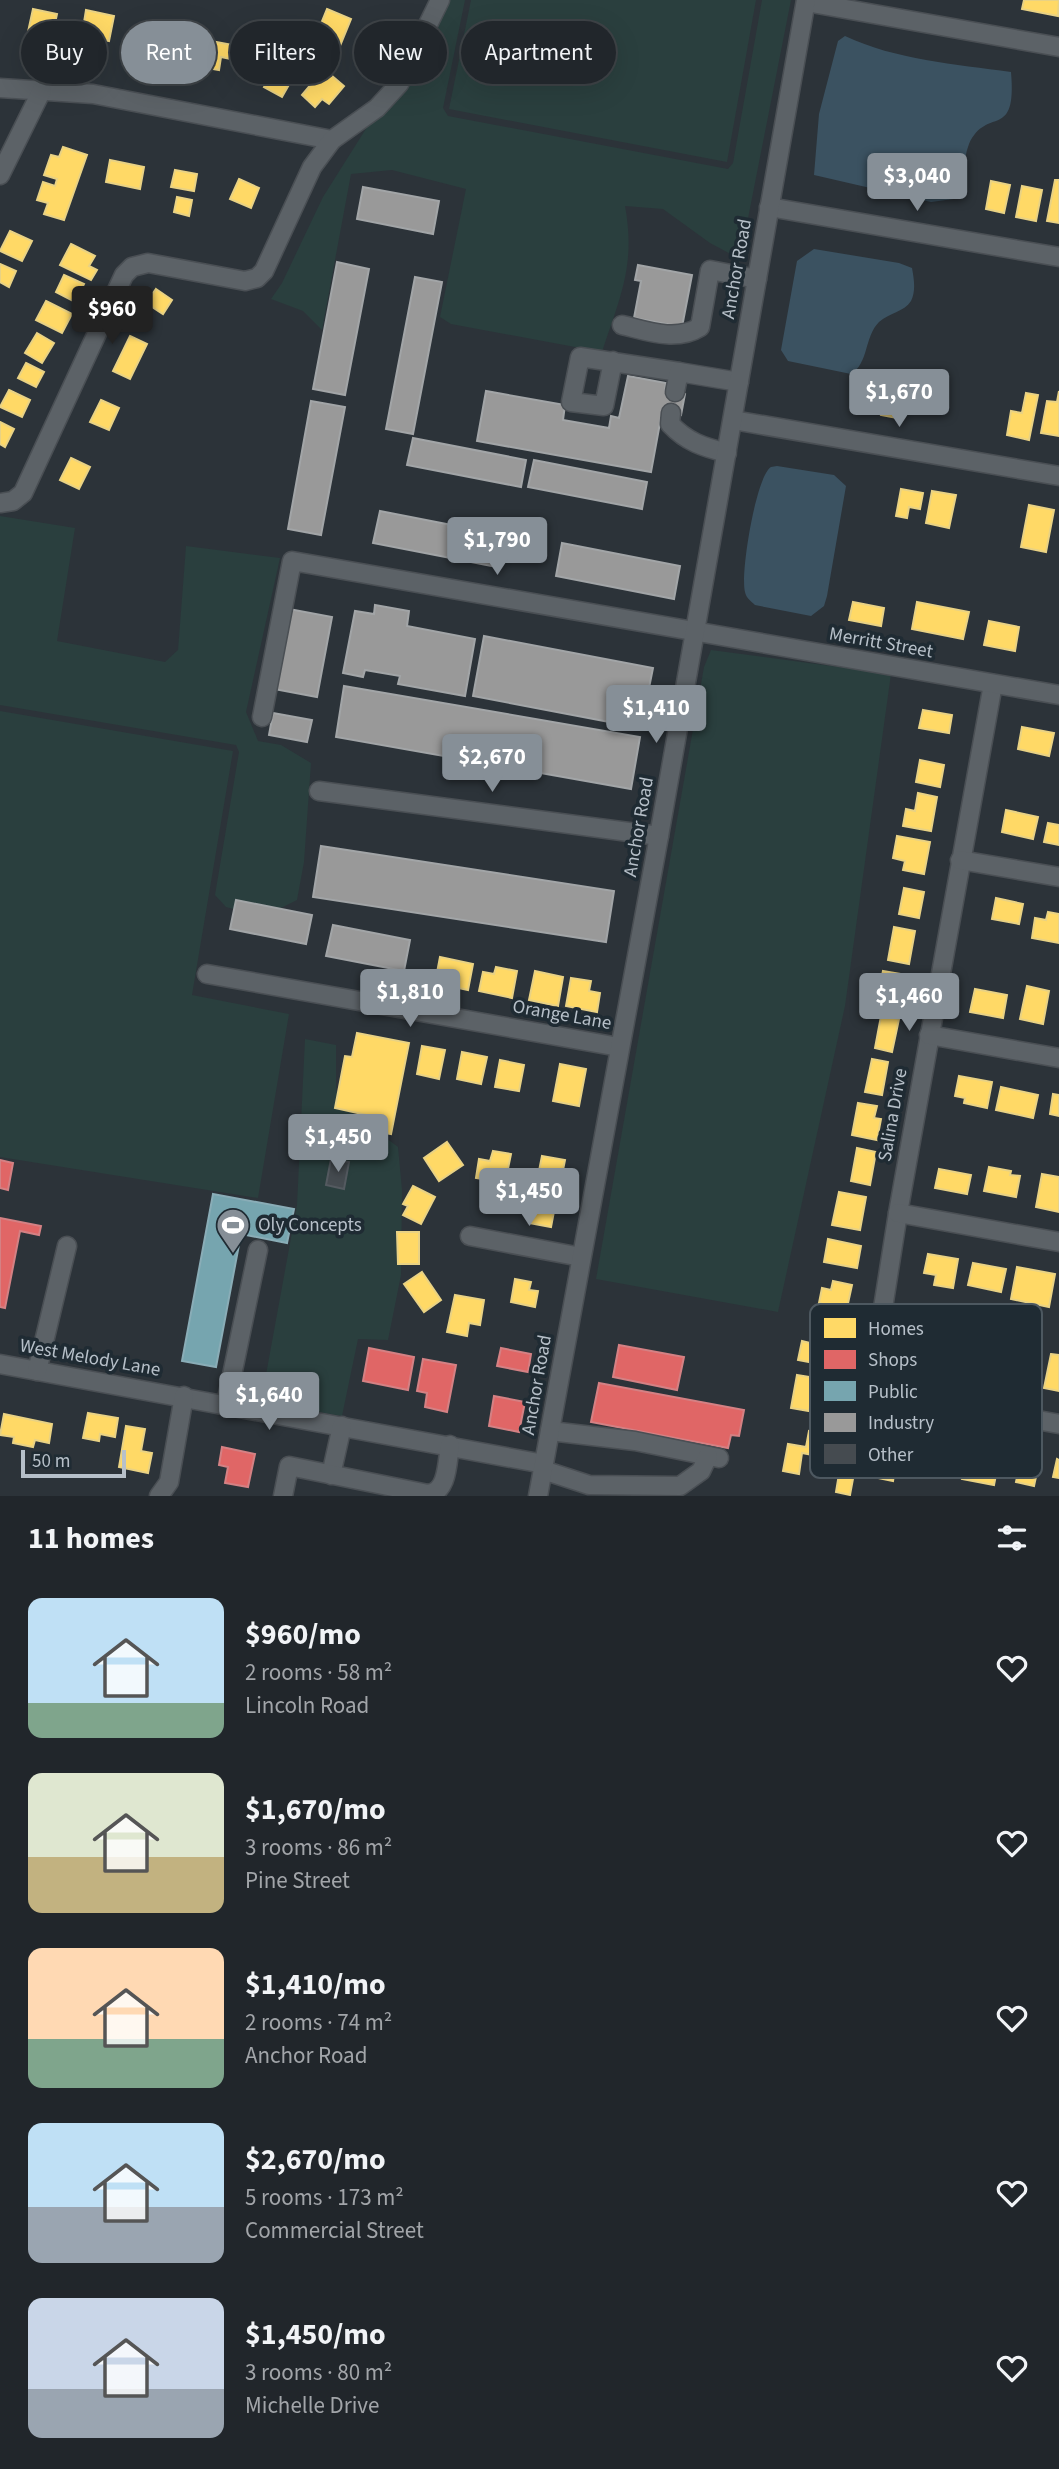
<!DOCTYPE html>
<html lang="en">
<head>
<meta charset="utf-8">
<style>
  body { margin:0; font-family:"Source Sans 3",sans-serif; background:#2d3237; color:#f1f3f6; height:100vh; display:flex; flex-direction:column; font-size:26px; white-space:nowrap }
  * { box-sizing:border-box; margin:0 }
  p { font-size:23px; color:#a2a5a9 }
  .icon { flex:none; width:38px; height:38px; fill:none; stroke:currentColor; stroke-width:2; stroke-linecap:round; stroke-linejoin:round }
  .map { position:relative; height:1496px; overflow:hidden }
  .details { display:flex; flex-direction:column; background:#21262b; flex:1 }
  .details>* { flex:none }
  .hud { position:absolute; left:21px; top:21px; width:700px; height:63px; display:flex; gap:14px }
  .scale { position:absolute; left:21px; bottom:18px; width:105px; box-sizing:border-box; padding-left:7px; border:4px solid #b7c0c9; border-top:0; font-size:19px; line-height:24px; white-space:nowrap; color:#b7c0c9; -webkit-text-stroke:5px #1f2b33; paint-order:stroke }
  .price { position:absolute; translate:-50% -60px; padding:0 16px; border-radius:7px; background:#868f97; color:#fff; font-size:23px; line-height:46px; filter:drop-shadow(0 2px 4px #0008) }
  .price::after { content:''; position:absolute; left:50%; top:42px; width:21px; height:16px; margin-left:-10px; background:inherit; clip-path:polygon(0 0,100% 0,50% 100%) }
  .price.on { background:#222; color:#fff }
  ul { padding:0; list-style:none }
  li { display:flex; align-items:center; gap:21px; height:175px; padding:0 28px }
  li span { display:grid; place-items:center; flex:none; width:196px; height:140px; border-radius:14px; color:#555 }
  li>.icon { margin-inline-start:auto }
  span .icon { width:84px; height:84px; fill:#fffc; stroke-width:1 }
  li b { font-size:30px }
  h2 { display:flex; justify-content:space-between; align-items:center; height:84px; padding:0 28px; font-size:30px }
  .tag { padding:0 24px; border-radius:32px; background:#21262b; box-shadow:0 7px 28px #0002,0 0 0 2px #3e4347; font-size:24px; line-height:63px }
  .tag.on { background:#868f97; color:#fff }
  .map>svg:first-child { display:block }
  .green { fill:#2a3f3e }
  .water { fill:#3b5261 }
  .homes { fill:#ffd966; stroke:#e9d284; stroke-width:2 }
  .shops { fill:#e06666; stroke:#d48184; stroke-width:2 }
  .public { fill:#76a5af; stroke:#8aadb7; stroke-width:2 }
  .industry { fill:#999; stroke:#a2a5a7; stroke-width:2 }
  .building { fill:#454b50; stroke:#545a60; stroke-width:2 }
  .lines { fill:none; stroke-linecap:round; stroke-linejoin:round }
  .minor-casing { stroke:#4a4f54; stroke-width:21 }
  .minor { stroke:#5c6267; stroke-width:18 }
  .labels { text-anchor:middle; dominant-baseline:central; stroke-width:7; stroke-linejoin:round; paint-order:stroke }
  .street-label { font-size:19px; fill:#b7c0c9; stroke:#1f2b33 }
  .poi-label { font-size:19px; fill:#b7c0c9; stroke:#1f2b33; text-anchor:start }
  .key { fill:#1f2b33; stroke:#4d5860; stroke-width:2 }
  .key-label { font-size:19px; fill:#b7c0c9 }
</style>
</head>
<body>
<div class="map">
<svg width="1059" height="1496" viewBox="0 0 1059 1496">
  <rect width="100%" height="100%" fill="#2c3339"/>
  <g class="green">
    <path d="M447 0H465L443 108 448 116 728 169 733 163 762 0H791L740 259 710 243 663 209 625 206C636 265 620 297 602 352L451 324 440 317 466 189 392 170 351 174 322 330 303 311 271 299 282 283 323 197Z"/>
    <polygon points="471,0 756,0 727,162 449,109"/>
    <polygon points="0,516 75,528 57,641 165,662 178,650 186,546 280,558 246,712 258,741 281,745 311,763 304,862 297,900 263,917 226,907 215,895 239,752 236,745 0,705"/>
    <polygon points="711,650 891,674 845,1006 778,1312 596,1279 704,667"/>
    <polygon points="0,711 233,751 192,995 289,1014 258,1198 0,1157"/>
    <polygon points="305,1039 336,1045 336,1090 350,1111 398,1147 402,1190 401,1275 388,1340 358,1339 342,1416 261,1402 297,1205"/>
  </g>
  <g class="water">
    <path d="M845 36C896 60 955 64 1011 72 1017 142 987 105 969 144 962 161 966 181 961 198L931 202 814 175 819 114 838 41Z"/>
    <path d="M814 249 899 263 912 268C914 279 916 291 911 301 904 312 889 313 879 322 864 337 869 363 851 374L788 361 781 350 797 261Z"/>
    <path d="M777 466 834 475 846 486 827 596 824 606 811 616 755 605C751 601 746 598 745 592 740 574 756 476 771 467Z"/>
  </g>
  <g class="homes">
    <polygon points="1024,0 1059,0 1058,16 1022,9"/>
    <polygon points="33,9 57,14 52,37 28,32"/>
    <polygon points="327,9 351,19 340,46 316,36"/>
    <polygon points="86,10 114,16 109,41 82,35"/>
    <polygon points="153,23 176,27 172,67 145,62"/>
    <polygon points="211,41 238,46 236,60 221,57 219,70 207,68"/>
    <polygon points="280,59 298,69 282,97 264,87"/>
    <polygon points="324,69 344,86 329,104 322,99 315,107 302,95"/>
    <polygon points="63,147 87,155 64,220 44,214 48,203 37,200 43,182 55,186 57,179 44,175 51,155 59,157"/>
    <polygon points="110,160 144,167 140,189 106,182"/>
    <polygon points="175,170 197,174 194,191 171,187"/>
    <polygon points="239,179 259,188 251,208 230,199"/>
    <polygon points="1055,180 1059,180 1059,223 1047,221"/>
    <polygon points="991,181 1010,185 1004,213 986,209"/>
    <polygon points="1022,186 1042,190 1036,221 1016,217"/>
    <polygon points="177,197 192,200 189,216 174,212"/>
    <polygon points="10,231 32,241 22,261 0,251"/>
    <polygon points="71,244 95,256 89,266 97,270 91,280 60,265"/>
    <polygon points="0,264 16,271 9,287 0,282"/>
    <polygon points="64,275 84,284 75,302 56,292"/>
    <polygon points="156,289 172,300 163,314 146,303"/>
    <polygon points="46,301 72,314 62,333 36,320"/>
    <polygon points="37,333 54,343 42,363 25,353"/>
    <polygon points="130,336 147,344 130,379 113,371"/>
    <polygon points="26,363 44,372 36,387 18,378"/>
    <polygon points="898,386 909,388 903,419 881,415 886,393 896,395"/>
    <polygon points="9,390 30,400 22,417 0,407"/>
    <polygon points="1059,391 1059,436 1041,433 1047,401 1057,402"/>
    <polygon points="1026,393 1038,395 1029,440 1007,435 1011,411 1022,413"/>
    <polygon points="101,400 119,408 109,430 90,422"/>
    <polygon points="0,422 14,429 5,447 0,444"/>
    <polygon points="71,458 90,467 79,489 60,480"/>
    <polygon points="901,489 923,493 920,509 909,507 907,518 896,516"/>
    <polygon points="932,491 956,495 949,528 926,523"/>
    <polygon points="1029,505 1054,510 1046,552 1021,547"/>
    <polygon points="853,602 884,608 881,626 849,620"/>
    <polygon points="917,602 969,612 963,639 912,629"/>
    <polygon points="989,621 1019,627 1015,651 984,645"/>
    <polygon points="923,710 952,715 949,733 919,728"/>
    <polygon points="1022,727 1054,733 1049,756 1018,749"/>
    <polygon points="920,760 944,765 940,787 916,782"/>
    <polygon points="918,793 937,797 931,831 903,826 906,809 915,811"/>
    <polygon points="1006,810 1038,817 1033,839 1002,832"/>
    <polygon points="1048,823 1059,825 1059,845 1044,842"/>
    <polygon points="897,836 930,842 924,874 903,870 905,861 893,858"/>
    <polygon points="904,888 924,892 919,918 899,914"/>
    <polygon points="996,898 1023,904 1019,924 992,919"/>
    <polygon points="1048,912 1059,914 1059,943 1032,938 1035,918 1046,920"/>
    <polygon points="894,927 915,931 909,964 888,960"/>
    <polygon points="440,957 473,964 468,990 435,983"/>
    <polygon points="496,967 517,971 512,998 479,991 483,972 494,974"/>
    <polygon points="535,971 563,977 558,1006 529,1000"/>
    <polygon points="883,971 907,975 900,1008 876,1004"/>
    <polygon points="571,978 591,981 589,991 600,993 597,1012 566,1006"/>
    <polygon points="1027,986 1049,991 1043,1024 1020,1019"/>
    <polygon points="975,989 1007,995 1003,1018 970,1012"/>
    <polygon points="881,1016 899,1019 892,1052 875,1048"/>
    <polygon points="357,1033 409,1043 391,1134 368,1130 371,1116 335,1108 345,1056 352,1057"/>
    <polygon points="422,1046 445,1050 439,1079 417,1074"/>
    <polygon points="462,1052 487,1057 481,1084 457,1079"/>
    <polygon points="872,1059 888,1062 882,1095 865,1092"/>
    <polygon points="500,1060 524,1065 519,1091 495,1087"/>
    <polygon points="560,1064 586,1069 579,1106 553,1101"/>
    <polygon points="959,1076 992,1082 987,1108 964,1103 965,1098 955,1096"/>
    <polygon points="1001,1087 1038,1095 1033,1118 996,1110"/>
    <polygon points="1053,1094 1059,1095 1059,1116 1050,1114"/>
    <polygon points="858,1103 877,1106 874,1118 881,1119 877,1140 852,1135"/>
    <polygon points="447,1142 463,1165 439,1181 424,1158"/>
    <polygon points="857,1148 876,1152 870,1185 851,1181"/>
    <polygon points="493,1151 511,1154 505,1183 476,1178 479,1159 490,1161"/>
    <polygon points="542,1156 565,1160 560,1185 537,1181"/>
    <polygon points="989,1167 1011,1171 1010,1175 1020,1176 1016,1197 984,1191"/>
    <polygon points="939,1169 971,1175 967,1194 935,1188"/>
    <polygon points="1042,1174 1059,1177 1059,1212 1036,1207"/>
    <polygon points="413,1186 435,1197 421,1224 403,1215 408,1206 403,1204"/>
    <polygon points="839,1192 866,1197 860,1230 832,1225"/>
    <polygon points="534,1197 556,1201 551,1227 529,1223"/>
    <polygon points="397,1232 419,1232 419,1264 398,1264"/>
    <polygon points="828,1239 861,1246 857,1268 824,1262"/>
    <polygon points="928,1254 958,1259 953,1288 934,1285 936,1275 924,1273"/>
    <polygon points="973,1263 1006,1269 1001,1292 968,1285"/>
    <polygon points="1017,1267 1055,1274 1049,1307 1011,1299"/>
    <polygon points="422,1272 441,1300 424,1312 404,1284"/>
    <polygon points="515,1279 531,1282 529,1290 538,1291 535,1307 511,1302"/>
    <polygon points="833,1281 852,1285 845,1317 827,1313 828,1305 819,1303 822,1288 831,1290"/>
    <polygon points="455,1295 484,1300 480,1325 469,1323 467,1336 447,1332"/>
    <polygon points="814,1324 832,1327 825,1365 798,1360 802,1341 810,1343"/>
    <polygon points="1051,1354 1059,1355 1059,1391 1044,1388"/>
    <polygon points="797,1375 816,1378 809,1411 791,1408"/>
    <polygon points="88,1413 118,1418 115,1437 100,1434 99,1441 83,1438"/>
    <polygon points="4,1414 52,1424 49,1443 35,1440 33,1447 13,1443 14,1437 0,1435"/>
    <polygon points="126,1426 145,1429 141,1451 152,1453 148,1473 119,1467"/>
    <polygon points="809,1431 860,1441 850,1495 836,1492 839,1474 831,1473 834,1459 802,1453 799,1474 783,1471 788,1444 806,1447"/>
    <polygon points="886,1435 910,1439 904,1471 895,1469 893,1481 878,1478"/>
    <polygon points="969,1443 1001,1449 994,1485 962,1479"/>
    <polygon points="1022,1454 1040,1458 1034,1486 1016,1482"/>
    <polygon points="1057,1459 1059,1460 1059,1478 1053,1477"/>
  </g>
  <g class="shops">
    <polygon points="0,1160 13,1163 8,1190 0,1188"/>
    <polygon points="0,1218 41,1226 39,1235 20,1231 5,1308 0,1307"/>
    <polygon points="619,1345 684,1357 677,1390 613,1377"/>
    <polygon points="369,1348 414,1357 408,1390 363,1381"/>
    <polygon points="501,1348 531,1354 528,1372 497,1366"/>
    <polygon points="423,1359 456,1365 447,1412 425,1407 427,1393 417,1391"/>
    <polygon points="599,1383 744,1410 739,1436 731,1435 728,1448 591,1422"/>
    <polygon points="494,1396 525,1402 519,1432 489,1426"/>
    <polygon points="222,1447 255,1454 248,1487 225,1483 228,1467 219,1465"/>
  </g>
  <polygon class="public" points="213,1194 294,1209 287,1243 241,1234 216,1367 182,1361"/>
  <g class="industry">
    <polygon points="363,187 439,201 433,234 357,219"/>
    <polygon points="337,262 369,269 345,395 313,389"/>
    <polygon points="638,265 692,275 682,327 634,318 641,281 635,280"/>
    <polygon points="415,277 442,282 413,434 386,429"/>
    <polygon points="628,376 666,383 665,390 685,394 681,415 662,412 651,472 477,441 486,391 565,405 563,420 609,428 611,416 619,418"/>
    <polygon points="311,401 345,407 321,535 288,529"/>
    <polygon points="413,438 526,460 521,487 407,465"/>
    <polygon points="534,460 647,482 642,509 528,487"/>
    <polygon points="380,511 498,534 492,566 373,543"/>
    <polygon points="562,543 680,566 674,599 556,576"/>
    <polygon points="375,605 409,611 407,626 475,639 465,696 398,684 400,676 365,670 363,677 343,673 355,611 374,614"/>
    <polygon points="289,609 332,617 317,697 274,689"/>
    <polygon points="484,636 653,668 641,728 473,696"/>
    <polygon points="344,686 640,737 631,789 336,737"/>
    <polygon points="273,713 312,720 307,742 269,735"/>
    <polygon points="321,846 614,891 606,942 313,897"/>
    <polygon points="236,900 312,915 306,944 230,929"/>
    <polygon points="333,925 410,940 404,971 326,956"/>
  </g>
  <polygon class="building" points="331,1159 349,1162 344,1189 326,1185"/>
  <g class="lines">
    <defs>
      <g id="minor">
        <polyline points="806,2 1059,47"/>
        <polyline points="0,88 93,94 332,140"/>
        <polyline points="0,175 42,90"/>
        <polyline points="769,207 1059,257"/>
        <path d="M622 325C647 331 676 342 700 327L710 270 757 279"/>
        <polyline points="613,361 604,406 571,402 580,357 679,372"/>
        <polyline points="675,392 679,372 739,382"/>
        <path d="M671 413 670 424C687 442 703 447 727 453"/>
        <polyline points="733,420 1059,476"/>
        <polyline points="0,503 13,501 23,493 124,275 132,267 148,263 245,281 257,278 264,271 312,167 332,140 377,108 399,84 440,0"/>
        <polyline points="993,684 898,1213 870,1390 1059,1424"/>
        <polyline points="262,717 292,561 1059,695"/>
        <polyline points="319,791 659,836"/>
        <polyline points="960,860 1059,877"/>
        <polyline points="207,974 619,1047"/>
        <polyline points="929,1035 1059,1058"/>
        <polyline points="898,1213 1059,1242"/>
        <polyline points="470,1236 581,1257"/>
        <polyline points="0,1364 544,1464"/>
        <polyline points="37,1371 67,1246"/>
        <polyline points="226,1404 258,1250"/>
        <polyline points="550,1431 635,1441 719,1458"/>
        <polyline points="543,1470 589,1485 680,1486 701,1471 708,1456"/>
        <polyline points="331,1475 342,1426"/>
        <polyline points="159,1496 169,1482 184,1396"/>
        <path d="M283 1496 289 1466 428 1494C448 1492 447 1463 450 1445"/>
        <polyline points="538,1496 659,836 806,0"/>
      </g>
    </defs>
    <use href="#minor" class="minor-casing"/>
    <use href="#minor" class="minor"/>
  </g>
  <defs>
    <symbol id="stadium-pin" viewBox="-11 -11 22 30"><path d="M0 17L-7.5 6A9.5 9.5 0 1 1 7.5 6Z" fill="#868f97" stroke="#1f2b33"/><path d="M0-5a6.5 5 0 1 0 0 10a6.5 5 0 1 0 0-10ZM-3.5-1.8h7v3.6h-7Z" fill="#fff"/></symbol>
  </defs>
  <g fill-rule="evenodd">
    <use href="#stadium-pin" x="214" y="1206" width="38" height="52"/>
  </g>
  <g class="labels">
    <g class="street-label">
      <text transform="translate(737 269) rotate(-80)">Anchor Road</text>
      <text transform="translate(881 643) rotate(10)">Merritt Street</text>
      <text transform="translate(639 827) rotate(-80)">Anchor Road</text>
      <text transform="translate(562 1015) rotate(10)">Orange Lane</text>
      <text transform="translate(893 1115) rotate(-80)">Salina Drive</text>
      <text transform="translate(90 1358) rotate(10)">West Melody Lane</text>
      <text transform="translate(537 1385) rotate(-80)">Anchor Road</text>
    </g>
    <g class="poi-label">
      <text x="258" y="1225">Oly Concepts</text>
    </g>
  </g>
  <rect x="810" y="1304" width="232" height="174" rx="10" class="key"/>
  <rect x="824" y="1318" width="32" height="20" fill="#ffd966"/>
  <rect x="824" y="1350" width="32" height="19" fill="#e06666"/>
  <rect x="824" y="1381" width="32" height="20" fill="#76a5af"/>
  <rect x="824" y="1413" width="32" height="19" fill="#999"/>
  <rect x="824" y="1444" width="32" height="20" fill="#454b50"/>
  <g class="key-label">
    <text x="868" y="1335">Homes</text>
    <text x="868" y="1366">Shops</text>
    <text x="868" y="1398">Public</text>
    <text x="868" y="1429">Industry</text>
    <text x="868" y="1461">Other</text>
  </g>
</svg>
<div class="scale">50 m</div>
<b class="price" style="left:917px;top:213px">$3,040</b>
<b class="price on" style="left:112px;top:346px">$960</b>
<b class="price" style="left:899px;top:429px">$1,670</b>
<b class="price" style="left:497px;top:577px">$1,790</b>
<b class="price" style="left:656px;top:745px">$1,410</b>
<b class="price" style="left:492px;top:794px">$2,670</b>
<b class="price" style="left:410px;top:1029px">$1,810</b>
<b class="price" style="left:909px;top:1033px">$1,460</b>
<b class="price" style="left:338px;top:1174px">$1,450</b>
<b class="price" style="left:529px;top:1228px">$1,450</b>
<b class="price" style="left:269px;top:1432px">$1,640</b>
<div class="hud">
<a class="tag">Buy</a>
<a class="tag on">Rent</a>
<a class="tag">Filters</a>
<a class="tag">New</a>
<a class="tag">Apartment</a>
</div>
</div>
<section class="details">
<h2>11 homes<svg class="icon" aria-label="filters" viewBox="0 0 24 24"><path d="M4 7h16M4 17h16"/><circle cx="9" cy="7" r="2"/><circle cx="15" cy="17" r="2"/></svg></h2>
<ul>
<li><span style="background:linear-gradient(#bfe0f5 75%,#7fa58c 0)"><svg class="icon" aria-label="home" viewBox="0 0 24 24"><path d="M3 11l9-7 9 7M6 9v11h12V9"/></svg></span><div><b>$960/mo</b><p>2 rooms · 58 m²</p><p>Lincoln Road</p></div><svg class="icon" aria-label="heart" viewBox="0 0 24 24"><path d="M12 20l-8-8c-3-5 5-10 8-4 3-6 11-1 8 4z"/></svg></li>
<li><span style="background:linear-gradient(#dfe7d0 60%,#c2b280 0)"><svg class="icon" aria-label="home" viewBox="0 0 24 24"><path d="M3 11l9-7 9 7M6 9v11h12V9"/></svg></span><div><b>$1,670/mo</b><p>3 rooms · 86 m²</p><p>Pine Street</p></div><svg class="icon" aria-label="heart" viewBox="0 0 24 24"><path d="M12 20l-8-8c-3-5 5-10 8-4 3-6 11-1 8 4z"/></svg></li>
<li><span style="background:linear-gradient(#ffd9b3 65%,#7fa58c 0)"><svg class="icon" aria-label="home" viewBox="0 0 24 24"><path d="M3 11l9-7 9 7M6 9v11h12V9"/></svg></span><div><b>$1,410/mo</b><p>2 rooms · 74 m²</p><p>Anchor Road</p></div><svg class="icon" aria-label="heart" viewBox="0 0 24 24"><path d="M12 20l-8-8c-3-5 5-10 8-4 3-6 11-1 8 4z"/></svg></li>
<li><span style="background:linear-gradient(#bfe0f5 60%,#9aa5b1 0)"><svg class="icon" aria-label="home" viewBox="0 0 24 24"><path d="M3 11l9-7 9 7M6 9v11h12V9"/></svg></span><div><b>$2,670/mo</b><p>5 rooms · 173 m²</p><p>Commercial Street</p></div><svg class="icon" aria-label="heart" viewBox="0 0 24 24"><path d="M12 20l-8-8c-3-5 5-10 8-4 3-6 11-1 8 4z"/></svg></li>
<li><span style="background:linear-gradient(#c9d6e8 65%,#9aa5b1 0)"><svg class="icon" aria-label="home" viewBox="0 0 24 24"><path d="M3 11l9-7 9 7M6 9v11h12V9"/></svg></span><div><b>$1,450/mo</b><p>3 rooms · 80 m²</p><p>Michelle Drive</p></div><svg class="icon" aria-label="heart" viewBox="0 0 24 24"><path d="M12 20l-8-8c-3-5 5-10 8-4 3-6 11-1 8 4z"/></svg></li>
</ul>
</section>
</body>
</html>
